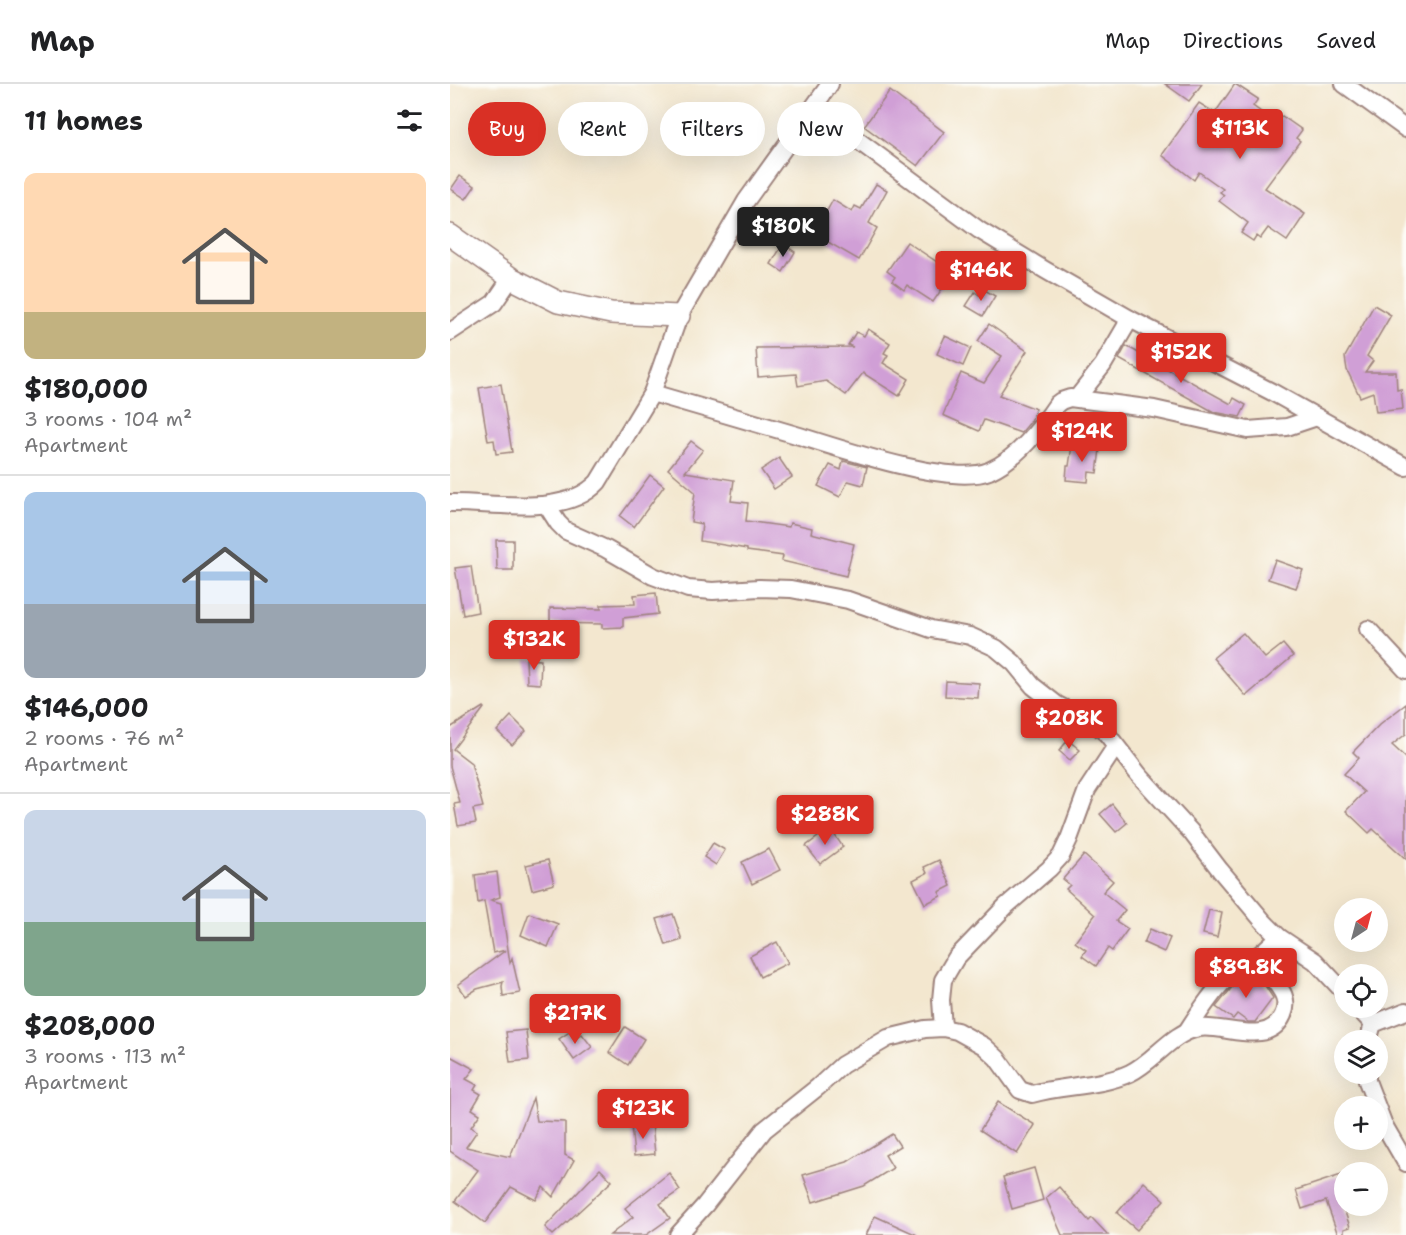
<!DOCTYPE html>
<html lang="en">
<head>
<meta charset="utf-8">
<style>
  body { margin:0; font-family:"Shantell Sans",sans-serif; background:#f6f6f6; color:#202124; height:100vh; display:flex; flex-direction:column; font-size:22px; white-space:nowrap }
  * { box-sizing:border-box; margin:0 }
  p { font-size:20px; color:#757577 }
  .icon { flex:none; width:33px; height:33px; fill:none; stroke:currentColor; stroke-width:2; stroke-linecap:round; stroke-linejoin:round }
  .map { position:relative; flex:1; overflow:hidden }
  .details { display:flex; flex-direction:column; background:#fff; width:450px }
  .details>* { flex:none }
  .top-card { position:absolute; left:18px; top:18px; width:570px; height:54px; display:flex; gap:12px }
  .needle { width:39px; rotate:36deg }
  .tools { position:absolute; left:884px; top:814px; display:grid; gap:12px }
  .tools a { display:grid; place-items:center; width:54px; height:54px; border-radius:50%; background:#fff; box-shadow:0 6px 24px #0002; font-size:30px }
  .price { position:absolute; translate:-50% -51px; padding:0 14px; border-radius:6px; background:#d93025; color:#fff; font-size:20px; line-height:39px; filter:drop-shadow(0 2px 3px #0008) }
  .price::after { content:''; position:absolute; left:50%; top:36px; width:18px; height:14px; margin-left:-9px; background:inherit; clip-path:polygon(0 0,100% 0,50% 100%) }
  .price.on { background:#222; color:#fff }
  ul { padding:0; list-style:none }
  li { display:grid; align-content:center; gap:12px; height:318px; padding:0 24px }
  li+li { border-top:2px solid #e0e0e0 }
  li span { display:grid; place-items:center; height:186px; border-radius:12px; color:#555 }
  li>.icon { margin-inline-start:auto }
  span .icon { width:108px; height:108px; fill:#fffc; stroke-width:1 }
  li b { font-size:26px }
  h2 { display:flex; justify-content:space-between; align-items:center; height:72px; padding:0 24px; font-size:26px }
  .pill { padding:0 21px; border-radius:27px; background:#fff; box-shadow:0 6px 24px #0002; font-size:21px; line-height:54px }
  .pill.on { background:#d93025; color:#fff }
  header { display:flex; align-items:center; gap:36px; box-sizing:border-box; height:84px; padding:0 30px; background:#fff; border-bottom:2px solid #e0e0e0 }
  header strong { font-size:28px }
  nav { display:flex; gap:33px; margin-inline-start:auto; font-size:21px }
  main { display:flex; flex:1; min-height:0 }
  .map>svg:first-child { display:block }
  .building { fill:#d09fd6 }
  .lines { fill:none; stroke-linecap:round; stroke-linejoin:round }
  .minor-casing { stroke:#9e837d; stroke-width:20 }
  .tertiary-casing { stroke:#9e837d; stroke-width:24 }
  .minor { stroke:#fff; stroke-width:16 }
  .tertiary { stroke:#fff; stroke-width:21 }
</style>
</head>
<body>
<header>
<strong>Map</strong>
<nav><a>Map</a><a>Directions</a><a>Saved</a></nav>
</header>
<main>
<section class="details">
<h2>11 homes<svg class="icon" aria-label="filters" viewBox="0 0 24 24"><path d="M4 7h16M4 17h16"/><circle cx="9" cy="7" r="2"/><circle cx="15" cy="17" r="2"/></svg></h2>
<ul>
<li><span style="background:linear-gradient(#ffd9b3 75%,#c2b280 0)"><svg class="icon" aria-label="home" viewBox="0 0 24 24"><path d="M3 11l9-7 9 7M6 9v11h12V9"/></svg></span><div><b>$180,000</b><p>3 rooms · 104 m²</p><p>Apartment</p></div></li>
<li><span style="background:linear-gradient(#a9c7e8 60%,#9aa5b1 0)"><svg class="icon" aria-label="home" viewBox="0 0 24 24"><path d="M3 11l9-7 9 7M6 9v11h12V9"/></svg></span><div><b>$146,000</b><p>2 rooms · 76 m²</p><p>Apartment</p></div></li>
<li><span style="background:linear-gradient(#c9d6e8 60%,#7fa58c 0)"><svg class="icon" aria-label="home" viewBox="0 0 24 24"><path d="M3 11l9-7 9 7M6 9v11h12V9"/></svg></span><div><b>$208,000</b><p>3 rooms · 113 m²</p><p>Apartment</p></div></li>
</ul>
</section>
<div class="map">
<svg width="956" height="1151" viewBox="0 0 956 1151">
  <rect width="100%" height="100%" fill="#fdfcf7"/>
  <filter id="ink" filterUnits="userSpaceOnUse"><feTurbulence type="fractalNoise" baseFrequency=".0167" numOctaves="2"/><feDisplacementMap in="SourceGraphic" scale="12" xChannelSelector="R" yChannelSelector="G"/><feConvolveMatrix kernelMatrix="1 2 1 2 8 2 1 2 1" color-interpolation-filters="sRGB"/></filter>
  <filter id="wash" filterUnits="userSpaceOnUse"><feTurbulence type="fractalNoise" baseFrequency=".008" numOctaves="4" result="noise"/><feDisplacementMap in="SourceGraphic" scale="24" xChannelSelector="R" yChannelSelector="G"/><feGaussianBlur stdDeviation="1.35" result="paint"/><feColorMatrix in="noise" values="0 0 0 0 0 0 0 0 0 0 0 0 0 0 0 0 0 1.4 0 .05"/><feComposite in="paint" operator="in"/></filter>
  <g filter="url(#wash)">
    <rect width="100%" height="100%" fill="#f3e7cf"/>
    <g id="blocks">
      <g class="building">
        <polygon points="715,0 752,0 739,17"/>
        <polygon points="785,0 808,15 803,22 826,39 832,32 852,46 846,54 850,57 815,104 855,130 837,157 818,144 810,155 806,152 803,157 791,149 798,139 769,117 774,111 770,108 773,105 749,88 744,96 712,71 749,19 765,29"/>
        <polygon points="440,7 494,48 468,82 414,42"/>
        <polygon points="10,92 25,102 16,115 1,105"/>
        <polygon points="426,100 437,106 419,139 427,144 409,176 364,150 383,116 402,128 405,122 411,125"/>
        <polygon points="457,158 493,182 488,190 498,196 483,218 457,201 454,206 442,197 445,193 437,187"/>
        <polygon points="333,160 345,168 333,188 321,180"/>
        <polygon points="533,205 545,212 533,232 516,222 525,208 529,211"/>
        <polygon points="924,221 941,231 917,272 923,277 915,288 946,288 947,306 951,305 953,325 926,328 923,308 910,313 897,286 895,273"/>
        <polygon points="539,240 577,267 549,311 586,325 581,337 571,349 534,336 529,347 493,331 511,289 534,299 552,272 528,257"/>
        <polygon points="418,245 440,259 434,269 438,271 433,279 459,295 449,312 413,289 396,311 376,297 348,302 346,290 308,293 306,264 403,263 398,261 406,248 414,252"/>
        <polygon points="495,252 521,264 513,282 487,270"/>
        <polygon points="676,262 781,320 784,314 796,321 790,333 764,328 669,275"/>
        <polygon points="51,300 62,368 46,370 44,356 38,357 29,304"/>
        <polygon points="241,357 253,366 235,388 284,396 281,417 298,419 296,437 339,443 340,439 362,444 361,449 404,460 396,492 332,477 333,472 297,467 297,465 250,457 252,440 241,438 245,408 218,385"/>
        <polygon points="622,361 650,365 647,389 639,388 638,398 616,396 617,382 619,382"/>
        <polygon points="329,374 342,393 324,405 311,386"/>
        <polygon points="393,377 417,383 413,401 398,397 390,413 368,402 380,381 391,386"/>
        <polygon points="200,391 214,402 184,443 170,432"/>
        <polygon points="46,456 63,456 63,486 47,486"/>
        <polygon points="825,476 853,486 846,504 818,495"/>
        <polygon points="21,482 28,528 13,531 5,484"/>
        <polygon points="206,509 208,530 173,534 173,543 152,544 152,540 100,539 100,524 151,525 151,521 185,520 184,511"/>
        <polygon points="793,549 815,574 833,560 843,572 796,612 763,574"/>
        <polygon points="76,575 91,576 90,600 77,599"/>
        <polygon points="496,597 529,599 528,614 495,612"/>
        <polygon points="956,620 956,650 942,661 956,674 956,775 923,745 919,749 896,727 914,708 894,690 909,674 903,668 930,640"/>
        <polygon points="33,623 34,624 3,665 21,679 33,723 23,725 26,739 8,742 4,720 10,719 0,682 0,644"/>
        <polygon points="61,632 76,647 62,661 47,647"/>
        <polygon points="618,656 630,666 620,676 609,667"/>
        <polygon points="662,720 677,739 666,748 650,730"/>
        <polygon points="380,744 393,763 370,780 356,762"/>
        <polygon points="263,759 275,766 266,781 254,773"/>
        <polygon points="319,765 330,786 302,800 292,778"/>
        <polygon points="634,771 663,797 653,808 675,826 666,837 678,845 662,867 658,864 646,882 632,872 636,866 625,858 645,831 616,805 620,801 613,795"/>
        <polygon points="98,776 104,800 82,806 76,781"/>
        <polygon points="489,776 501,802 489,808 491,812 475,820 463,796 477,789 474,783"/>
        <polygon points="47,788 50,813 41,816 51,819 60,879 62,874 70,909 53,912 52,902 53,898 27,905 16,912 8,901 56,866 43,869 34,817 28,819 25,791"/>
        <polygon points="759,826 772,829 767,853 753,850"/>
        <polygon points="79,829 108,840 98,863 71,851"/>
        <polygon points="223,830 232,856 216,861 207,835"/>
        <polygon points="700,845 720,854 714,868 694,859"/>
        <polygon points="327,858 338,879 310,893 300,872"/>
        <polygon points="799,889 814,900 823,914 805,938 798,938 787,930 783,935 766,923 784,901"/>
        <polygon points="175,943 194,955 178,981 159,968"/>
        <polygon points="76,946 79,976 60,978 56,948"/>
        <polygon points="121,947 126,954 132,950 142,963 124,976 109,955"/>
        <polygon points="0,972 24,985 16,995 27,1001 24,1006 31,1010 22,1025 30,1030 21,1043 27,1047 16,1063 60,1073 83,1014 87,1037 115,1038 115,1071 124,1076 103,1113 93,1103 86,1116 61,1103 35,1139 5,1117 28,1086 0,1067"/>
        <polygon points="548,1018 585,1041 567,1070 530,1046"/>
        <polygon points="202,1039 205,1070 184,1072 181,1041"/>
        <polygon points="442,1050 450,1062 435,1071 443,1084 414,1102 363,1118 353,1091 397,1078"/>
        <polygon points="584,1084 593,1116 562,1125 553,1093"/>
        <polygon points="150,1085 162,1097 103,1151 95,1143"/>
        <polygon points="219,1089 230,1106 210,1120 220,1134 196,1151 160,1151 183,1133 175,1124"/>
        <polygon points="894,1090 893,1122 900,1143 894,1145 894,1151 888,1151 876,1117 852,1125 846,1106"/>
        <polygon points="694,1098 714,1116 687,1146 667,1129"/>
        <polygon points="609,1103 639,1137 642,1134 658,1151 612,1151 596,1114"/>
        <polygon points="425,1132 467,1151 416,1151"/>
      </g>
    </g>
  </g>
  <g filter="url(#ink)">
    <use href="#blocks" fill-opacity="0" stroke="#9e837d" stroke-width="1.5"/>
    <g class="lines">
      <defs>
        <g id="minor">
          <polyline points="894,0 956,45"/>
          <polyline points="364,24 529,146 595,186 680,235 822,308 956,383"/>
          <polyline points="0,248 44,219 61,194"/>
          <path d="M202 309C249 323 296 336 343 350 386 363 500 403 539 387 568 374 590 345 607 320L611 317 620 314 704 325 798 346 837 343 867 333"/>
          <polyline points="627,314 653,281 680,235"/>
          <path d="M0 419C44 418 115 434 148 398L202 309 229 232 296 117 380 0"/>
          <polyline points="97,422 108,439 116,447 156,465 203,492 238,505 263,507 309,504 341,505 398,516 481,545 520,552 546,564 564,579 583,602 606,620 648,642 657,650 689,691 741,748 770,786 813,837 829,853 865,877 894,908"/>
          <polyline points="918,545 956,586"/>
          <polyline points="908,924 923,940"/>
          <polyline points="493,944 491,916 493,896 506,874 556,822 599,785 611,772 619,755 637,706 666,662"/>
          <path d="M737 947C755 919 777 885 809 871"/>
          <polyline points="918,957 923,940 956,927"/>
          <polyline points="917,990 917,997 934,1041 956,1079"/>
          <path d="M228 1151 255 1121 314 1046 368 1003 392 981 438 954 475 945 493 944 507 947 534 962 547 974 570 1006 582 1010C613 1001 650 1003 680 989 704 978 722 948 749 944 775 940 818 964 833 931 844 907 815 894 809 871L829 853"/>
        </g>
        <polyline id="tertiary" points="0,151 61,194 108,218 161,229 229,232"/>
      </defs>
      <use href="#minor" class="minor-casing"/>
      <use href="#tertiary" class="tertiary-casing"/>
      <use href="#minor" class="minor"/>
      <use href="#tertiary" class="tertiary"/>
    </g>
  </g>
</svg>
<div class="tools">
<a><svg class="needle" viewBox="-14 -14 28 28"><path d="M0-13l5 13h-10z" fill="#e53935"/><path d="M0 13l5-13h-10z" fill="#757577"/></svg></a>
<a><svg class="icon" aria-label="locate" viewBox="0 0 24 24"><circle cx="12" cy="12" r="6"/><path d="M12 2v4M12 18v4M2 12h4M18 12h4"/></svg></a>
<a><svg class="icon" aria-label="layers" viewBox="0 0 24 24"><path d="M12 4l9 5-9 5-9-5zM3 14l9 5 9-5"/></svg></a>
<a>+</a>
<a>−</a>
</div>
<b class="price" style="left:790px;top:76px">$113K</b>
<b class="price on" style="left:333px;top:174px">$180K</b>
<b class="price" style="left:531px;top:218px">$146K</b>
<b class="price" style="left:731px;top:300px">$152K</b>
<b class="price" style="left:632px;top:379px">$124K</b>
<b class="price" style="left:84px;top:587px">$132K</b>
<b class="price" style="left:619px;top:666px">$208K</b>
<b class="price" style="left:375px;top:762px">$288K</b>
<b class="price" style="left:796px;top:915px">$89.8K</b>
<b class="price" style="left:125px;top:961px">$217K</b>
<b class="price" style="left:193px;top:1056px">$123K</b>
<div class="top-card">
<a class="pill on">Buy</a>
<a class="pill">Rent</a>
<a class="pill">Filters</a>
<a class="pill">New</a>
</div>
</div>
</main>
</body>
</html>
